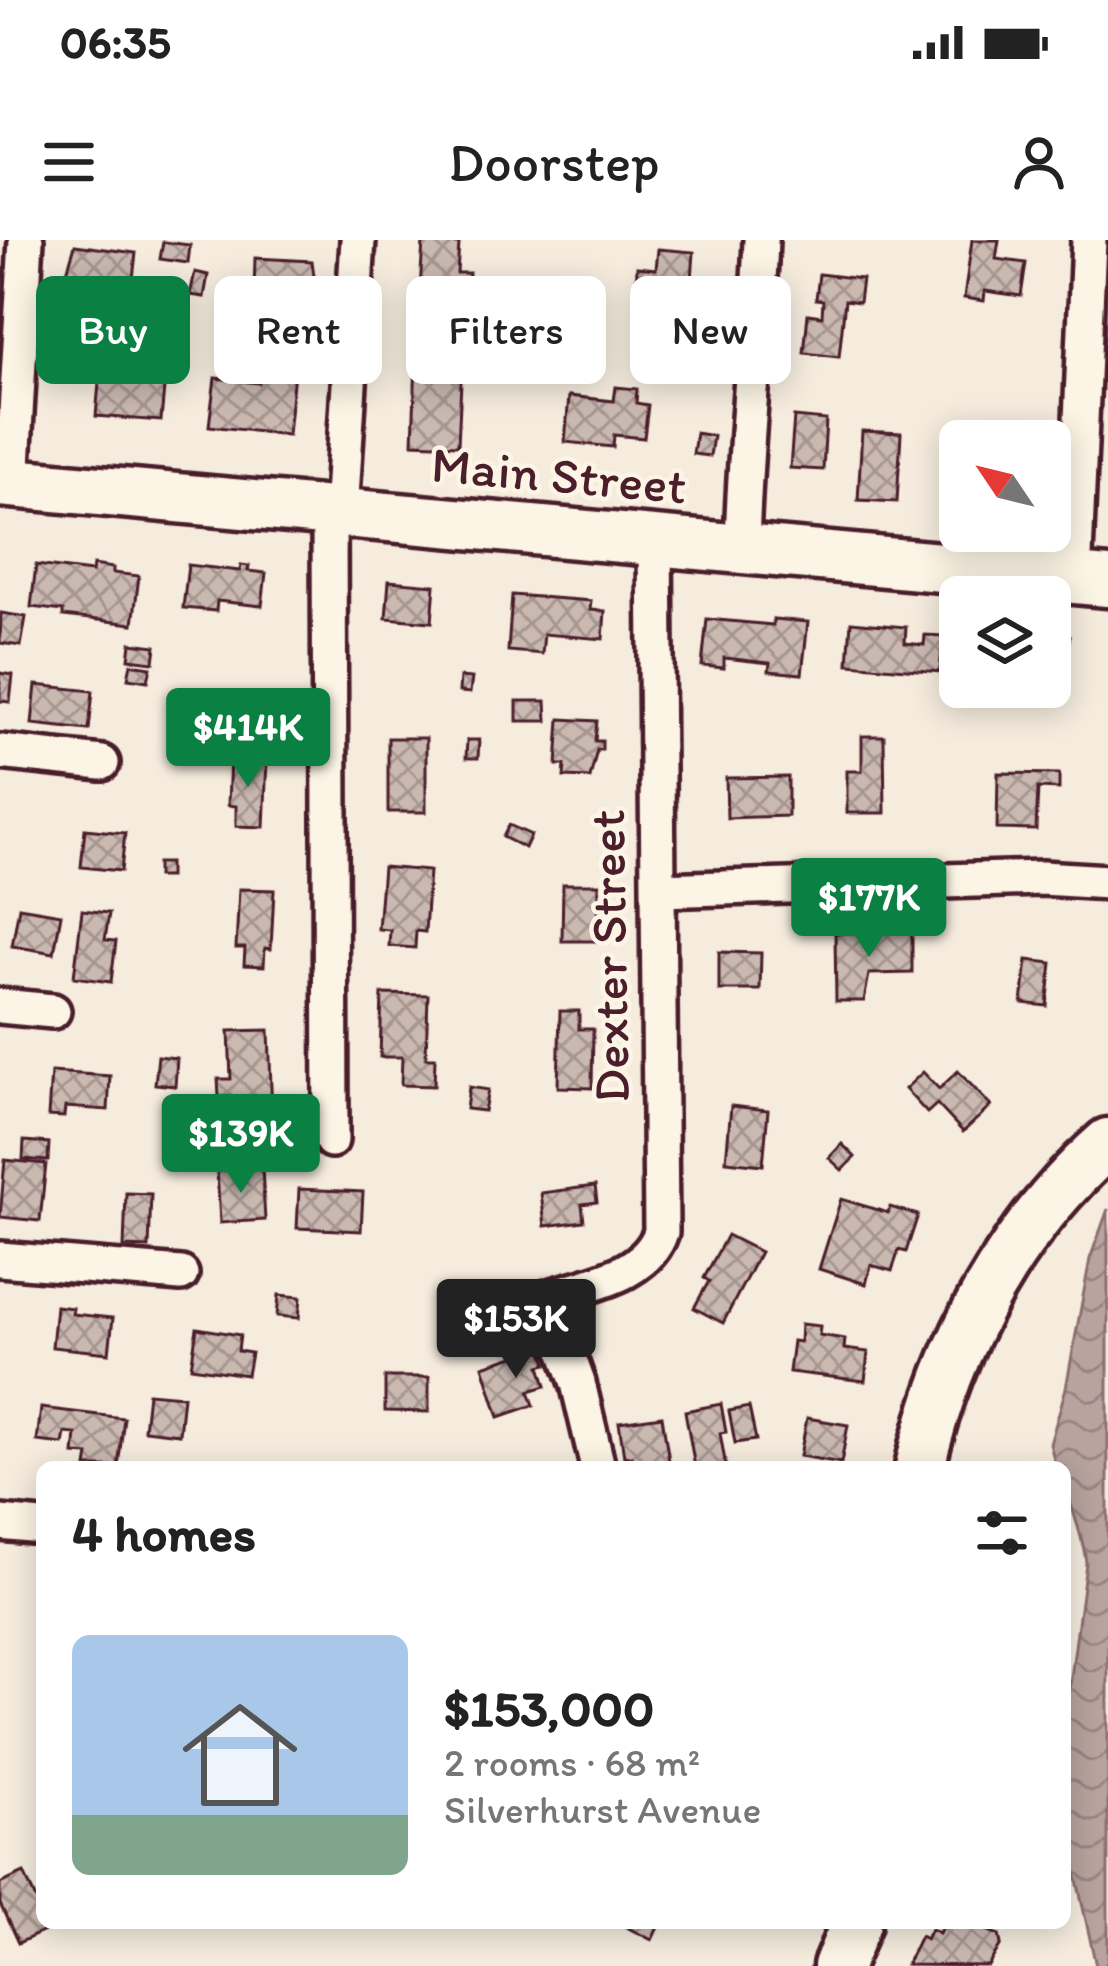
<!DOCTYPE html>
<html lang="en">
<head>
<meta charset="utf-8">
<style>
  body { margin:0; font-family:Itim,sans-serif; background:#f2f2f2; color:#222; height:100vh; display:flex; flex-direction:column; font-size:45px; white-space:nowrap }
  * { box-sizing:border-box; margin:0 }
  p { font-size:39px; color:#767676 }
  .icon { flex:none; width:66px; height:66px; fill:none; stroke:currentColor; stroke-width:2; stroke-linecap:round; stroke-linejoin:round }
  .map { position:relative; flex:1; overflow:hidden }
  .details { position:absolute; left:36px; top:1221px; width:1035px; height:468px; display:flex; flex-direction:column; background:#fff; border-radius:18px; box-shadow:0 6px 30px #0003 }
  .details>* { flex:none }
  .top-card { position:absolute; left:36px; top:36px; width:1038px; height:108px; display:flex; gap:24px }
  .needle { width:78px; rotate:305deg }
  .fabs { position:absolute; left:939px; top:180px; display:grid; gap:24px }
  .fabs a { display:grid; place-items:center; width:132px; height:132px; border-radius:18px; background:#fff; box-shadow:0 6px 30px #0003; font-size:60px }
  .price { position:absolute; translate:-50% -102px; padding:0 27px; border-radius:12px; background:#0b8043; color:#fff; font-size:39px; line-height:78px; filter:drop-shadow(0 3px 6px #0008) }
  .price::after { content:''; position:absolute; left:50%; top:72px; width:36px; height:27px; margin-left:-18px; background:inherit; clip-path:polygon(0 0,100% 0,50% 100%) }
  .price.current { background:#222; color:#fff }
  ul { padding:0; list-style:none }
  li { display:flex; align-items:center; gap:36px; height:300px; padding:0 36px }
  li span { display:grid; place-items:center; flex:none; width:336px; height:240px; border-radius:18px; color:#555 }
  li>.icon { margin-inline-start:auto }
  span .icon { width:144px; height:144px; fill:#fffc; stroke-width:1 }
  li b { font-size:51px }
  h2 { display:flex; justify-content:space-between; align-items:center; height:144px; padding:0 36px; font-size:51px }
  .tag { padding:0 42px; border-radius:18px; background:#fff; box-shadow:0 6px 30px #0003; font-size:42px; line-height:108px }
  .tag.current { background:#0b8043; color:#fff }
  .status { display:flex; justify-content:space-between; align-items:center; height:84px; padding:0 60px; background:#fff; direction:ltr }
  .status svg { height:33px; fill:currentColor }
  header { display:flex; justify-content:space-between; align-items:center; height:156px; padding:0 36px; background:#fff; font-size:54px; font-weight:600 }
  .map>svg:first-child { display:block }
  .water { fill:url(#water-waves); stroke:#8c6e70; stroke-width:3 }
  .building { fill:url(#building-cross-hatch); stroke:#4a1f2b; stroke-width:3 }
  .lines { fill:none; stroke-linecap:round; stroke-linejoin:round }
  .street-casing { stroke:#4a1f2b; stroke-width:42 }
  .secondary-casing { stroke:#4a1f2b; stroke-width:57 }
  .street { stroke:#fcf5e5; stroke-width:33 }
  .secondary { stroke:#fcf5e5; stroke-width:48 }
  .labels { text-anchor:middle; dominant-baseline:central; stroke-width:9; stroke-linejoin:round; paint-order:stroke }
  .street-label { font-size:51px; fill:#4a1f2b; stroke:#fcf5e5 }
</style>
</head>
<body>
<div class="status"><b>06:35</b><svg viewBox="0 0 49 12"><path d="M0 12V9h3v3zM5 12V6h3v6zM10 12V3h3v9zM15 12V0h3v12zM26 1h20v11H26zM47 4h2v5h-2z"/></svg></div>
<header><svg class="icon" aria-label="menu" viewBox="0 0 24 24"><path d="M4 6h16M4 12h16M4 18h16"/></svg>Doorstep<svg class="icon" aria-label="person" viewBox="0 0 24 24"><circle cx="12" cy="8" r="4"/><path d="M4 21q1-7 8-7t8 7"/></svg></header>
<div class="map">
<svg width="1108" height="1726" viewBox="0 0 1108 1726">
  <defs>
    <pattern id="water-waves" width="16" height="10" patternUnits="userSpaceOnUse" patternTransform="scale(3)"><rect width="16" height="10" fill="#b8a39e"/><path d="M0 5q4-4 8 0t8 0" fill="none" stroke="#988481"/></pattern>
    <pattern id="building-cross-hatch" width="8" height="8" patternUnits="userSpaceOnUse" patternTransform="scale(3)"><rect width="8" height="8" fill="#cab9b1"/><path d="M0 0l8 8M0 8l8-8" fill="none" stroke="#a69690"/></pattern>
  </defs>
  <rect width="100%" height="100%" fill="#f5ecde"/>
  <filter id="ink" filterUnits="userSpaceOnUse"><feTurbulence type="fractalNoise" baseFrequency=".00833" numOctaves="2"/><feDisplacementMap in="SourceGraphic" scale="24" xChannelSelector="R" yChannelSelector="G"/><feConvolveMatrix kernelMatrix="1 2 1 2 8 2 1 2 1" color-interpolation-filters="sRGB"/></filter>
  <g filter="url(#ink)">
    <path class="water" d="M1108 969V1726H1096L1075 1631 1065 1612V1483L1086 1323C1083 1289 1065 1261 1065 1227H1056L1050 1204 1066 1148 1090 1019Z"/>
    <g class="building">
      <polygon points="972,0 999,0 996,19 1026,23 1021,56 985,51 984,61 964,58"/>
      <polygon points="163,2 190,5 188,23 160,19"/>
      <polygon points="423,2 459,4 457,33 469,33 468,50 457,50 455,67 419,64"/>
      <polygon points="75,5 136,13 132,47 96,42 94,56 72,53 74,36 66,35"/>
      <polygon points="658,9 694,12 692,40 724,43 721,67 690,64 692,46 665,44 664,52 636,49 637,27 656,29"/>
      <polygon points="255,18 312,21 315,44 308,44 307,66 286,65 287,53 254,51"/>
      <polygon points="195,32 208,35 204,57 190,55"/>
      <polygon points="819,34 862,39 859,62 845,60 839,117 804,113 808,74 822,76 823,60 816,59"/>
      <polygon points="262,118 295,121 288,195 209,186 215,138 259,143"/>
      <polygon points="416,119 462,121 458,205 413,203"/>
      <polygon points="100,132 165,137 161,181 96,176"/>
      <polygon points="616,147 637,149 636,163 648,165 644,198 614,195 613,207 565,202 569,156 614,161"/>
      <polygon points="794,177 826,180 823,230 790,228"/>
      <polygon points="862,191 901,193 897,262 858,260"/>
      <polygon points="986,192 1028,196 1027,201 985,201"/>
      <polygon points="696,193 713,196 710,216 693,214"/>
      <polygon points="36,325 92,332 93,325 113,328 113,333 139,336 133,384 63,376 63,371 31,367"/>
      <polygon points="188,325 240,331 241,325 249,326 248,331 266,333 262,366 217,361 216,371 183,368"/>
      <polygon points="389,341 435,345 432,382 386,378"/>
      <polygon points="512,355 591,361 590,370 605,371 603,399 544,394 542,414 508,411"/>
      <polygon points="1,373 26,377 21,406 0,403"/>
      <polygon points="707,379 773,385 773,379 808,382 802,434 769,431 770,423 724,418 724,428 702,426"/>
      <polygon points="851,382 906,387 905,403 924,405 925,395 943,396 940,432 848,424"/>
      <polygon points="1050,392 1070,396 1060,445 1050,443"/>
      <polygon points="131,403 156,406 154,422 129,419"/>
      <polygon points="131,424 151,427 148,441 128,438"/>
      <polygon points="0,433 13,435 10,462 0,461"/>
      <polygon points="460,437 472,438 470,453 459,452"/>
      <polygon points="36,445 93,451 89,490 32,484"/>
      <polygon points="995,447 1027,447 1023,465 993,459"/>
      <polygon points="517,461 546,461 547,481 517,481"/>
      <polygon points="560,479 597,481 595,501 602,501 602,510 597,510 590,538 564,537 565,525 557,525"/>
      <polygon points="862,496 884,496 885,573 847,573 847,531 862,531"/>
      <rect x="388" y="498" width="38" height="74"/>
      <polygon points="467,500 479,500 478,518 466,518"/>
      <polygon points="230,517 267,519 264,587 236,586 236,566 228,565"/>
      <polygon points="998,533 1059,534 1059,549 1038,548 1036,590 997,589"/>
      <polygon points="788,537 788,576 727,578 726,538"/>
      <polygon points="509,585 531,595 525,608 503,597"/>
      <polygon points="85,589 125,593 121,631 81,627"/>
      <rect x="157" y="623" width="12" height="14"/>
      <polygon points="383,627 429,631 425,692 416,691 415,708 389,706 390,690 378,689"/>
      <polygon points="563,644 599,644 598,701 562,701"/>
      <polygon points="239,649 274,650 271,709 265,708 264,726 244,725 245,708 236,708"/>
      <polygon points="19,667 61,674 54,713 12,706"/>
      <polygon points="82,670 109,673 105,700 116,701 111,742 74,737"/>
      <polygon points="912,692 912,733 869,734 864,761 836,761 835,693"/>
      <polygon points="719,712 761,713 760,750 719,750"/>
      <polygon points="1027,720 1052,723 1047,766 1022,763"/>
      <polygon points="382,754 428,755 426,818 435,818 434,846 401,845 402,817 380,817"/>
      <polygon points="560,771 579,771 579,789 593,789 592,848 558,847"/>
      <polygon points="269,790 272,876 232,878 231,857 219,857 218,839 231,839 229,791"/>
      <polygon points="158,816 177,818 175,846 155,844"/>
      <polygon points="958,831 991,866 963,892 937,864 927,873 905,849 923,832 939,849"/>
      <polygon points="51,832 110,836 108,870 65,867 64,877 48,876"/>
      <polygon points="469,847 488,850 484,871 466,869"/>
      <polygon points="731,866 768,870 763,925 726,921"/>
      <polygon points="24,901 49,903 48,921 23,919"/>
      <polygon points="842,904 855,917 842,930 829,918"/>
      <polygon points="5,920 46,924 40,981 0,977"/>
      <polygon points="262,928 265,980 220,983 217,931"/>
      <polygon points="595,946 597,962 582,964 584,981 545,986 541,953"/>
      <polygon points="299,949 363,952 361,991 297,988"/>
      <polygon points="126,953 151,954 149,1008 124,1007"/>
      <polygon points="841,959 888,973 890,967 918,975 906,1012 899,1010 892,1031 871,1025 866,1044 819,1029"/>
      <polygon points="727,995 760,1012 723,1083 694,1068 709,1041 704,1038"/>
      <polygon points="279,1055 301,1057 299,1078 277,1076"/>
      <polygon points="56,1066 73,1068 72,1074 113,1078 109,1113 52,1107"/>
      <polygon points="801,1084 820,1086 819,1095 845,1099 844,1109 868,1112 865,1141 789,1132 793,1101 800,1102"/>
      <polygon points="197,1088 240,1095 238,1111 251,1113 247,1135 191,1127"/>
      <polygon points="542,1107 547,1124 540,1126 546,1146 529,1151 534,1165 499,1177 483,1126"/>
      <polygon points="385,1137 429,1137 429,1172 385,1171"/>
      <polygon points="148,1153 183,1156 179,1194 144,1190"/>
      <polygon points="721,1164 726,1192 720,1193 726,1227 695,1227 685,1171"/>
      <polygon points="749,1167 756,1200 735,1203 729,1171"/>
      <polygon points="41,1168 124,1178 118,1227 87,1227 89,1215 74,1214 76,1194 65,1193 63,1204 37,1201"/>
      <polygon points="662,1176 670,1227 634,1227 632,1216 624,1217 619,1182"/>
      <polygon points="807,1178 848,1185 841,1223 800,1216"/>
      <polygon points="24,1633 42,1673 42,1683 49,1689 18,1703 0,1664 0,1644"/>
      <polygon points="618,1683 660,1683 652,1700"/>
      <polygon points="944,1683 969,1683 999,1695 1001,1704 988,1726 906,1725 920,1696 926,1699 931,1689 939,1693"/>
    </g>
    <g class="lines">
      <defs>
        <g id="street">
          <polyline points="12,243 26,0"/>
          <polyline points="329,272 331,900"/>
          <polyline points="341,273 358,0"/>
          <path d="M742 309C744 205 757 103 761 0"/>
          <polyline points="1074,339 1089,0"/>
          <polyline points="0,512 102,523"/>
          <polyline points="659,650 1042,638 1108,642"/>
          <polyline points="0,766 53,771"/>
          <polyline points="0,1019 181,1034"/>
          <path d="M598 1227 578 1143 547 1058C587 1044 646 1037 661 992L655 301"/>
          <polyline points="0,1283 42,1287"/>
        </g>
        <g id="secondary">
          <polyline points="0,242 1108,342"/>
          <path d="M920 1227C948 1103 1012 987 1108 903"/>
          <polyline points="838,1726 856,1683"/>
        </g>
      </defs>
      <use href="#street" class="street-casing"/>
      <use href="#secondary" class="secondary-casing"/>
      <use href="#street" class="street"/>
      <use href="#secondary" class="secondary"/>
    </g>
  </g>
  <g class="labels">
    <g class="street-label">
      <text transform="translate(559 235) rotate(5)">Main Street</text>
      <text transform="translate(609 716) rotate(-91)">Dexter Street</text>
    </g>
  </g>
</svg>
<div class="fabs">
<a><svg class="needle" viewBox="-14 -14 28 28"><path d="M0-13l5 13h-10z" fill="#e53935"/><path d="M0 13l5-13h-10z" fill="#767676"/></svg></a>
<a><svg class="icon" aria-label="layers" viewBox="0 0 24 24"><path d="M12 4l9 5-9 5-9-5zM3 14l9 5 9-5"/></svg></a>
</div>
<b class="price" style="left:248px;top:550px">$414K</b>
<b class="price" style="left:869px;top:720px">$177K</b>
<b class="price" style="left:241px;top:956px">$139K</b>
<b class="price current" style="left:516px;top:1141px">$153K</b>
<div class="top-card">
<a class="tag current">Buy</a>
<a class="tag">Rent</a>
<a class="tag">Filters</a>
<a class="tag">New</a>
</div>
<section class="details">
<h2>4 homes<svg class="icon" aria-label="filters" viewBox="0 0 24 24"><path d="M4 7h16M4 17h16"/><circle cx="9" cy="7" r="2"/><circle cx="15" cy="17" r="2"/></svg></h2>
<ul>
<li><span style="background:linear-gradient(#a9c7e8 75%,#7fa58c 0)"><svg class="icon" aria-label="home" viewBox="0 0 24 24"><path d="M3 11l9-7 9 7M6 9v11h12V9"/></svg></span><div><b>$153,000</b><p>2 rooms · 68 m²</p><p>Silverhurst Avenue</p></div></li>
</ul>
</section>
</div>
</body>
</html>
